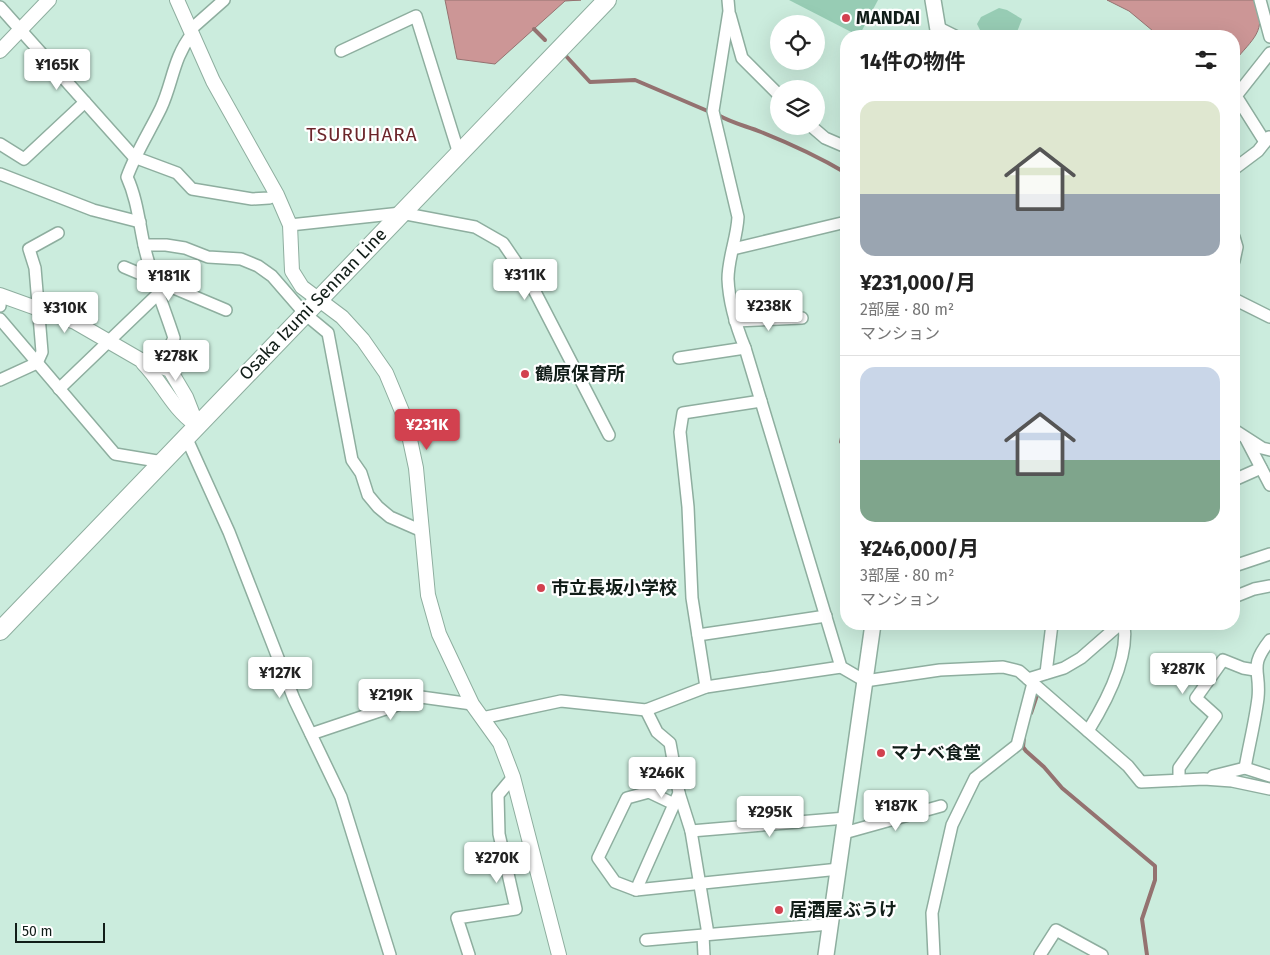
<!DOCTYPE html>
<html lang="ja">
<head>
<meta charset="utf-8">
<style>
  body { margin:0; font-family:"Fira Sans","Noto Sans JP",sans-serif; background:#f6f6f6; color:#222; height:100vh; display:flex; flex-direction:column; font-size:19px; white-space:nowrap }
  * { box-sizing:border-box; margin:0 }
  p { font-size:16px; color:#767676 }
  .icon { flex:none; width:28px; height:28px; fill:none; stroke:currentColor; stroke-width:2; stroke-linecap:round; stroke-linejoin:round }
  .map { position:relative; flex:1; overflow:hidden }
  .sheet { position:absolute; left:840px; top:30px; width:400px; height:600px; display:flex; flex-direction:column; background:#fff; border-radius:20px; box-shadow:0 5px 20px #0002 }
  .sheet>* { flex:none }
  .buttons { position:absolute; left:770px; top:15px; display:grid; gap:10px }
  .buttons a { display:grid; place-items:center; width:55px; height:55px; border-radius:50%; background:#fff; box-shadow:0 5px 20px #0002; font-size:25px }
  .scale { position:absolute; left:15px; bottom:12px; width:90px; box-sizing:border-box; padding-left:5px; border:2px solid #111d18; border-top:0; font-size:14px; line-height:18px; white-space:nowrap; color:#111d18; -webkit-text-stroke:4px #fff; paint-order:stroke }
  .price { position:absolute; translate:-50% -42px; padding:0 11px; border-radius:5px; background:#fff; color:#222; font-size:16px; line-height:32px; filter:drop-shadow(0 1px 2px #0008) }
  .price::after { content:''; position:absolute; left:50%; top:30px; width:15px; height:11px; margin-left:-8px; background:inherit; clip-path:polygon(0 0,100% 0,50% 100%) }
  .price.active { background:#d2414f; color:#fff }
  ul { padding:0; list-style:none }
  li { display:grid; align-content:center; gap:10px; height:265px; padding:0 20px }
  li+li { border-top:1px solid #e0e0e0 }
  li span { display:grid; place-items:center; height:155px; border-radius:15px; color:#555 }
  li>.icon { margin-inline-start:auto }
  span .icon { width:90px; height:90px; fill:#fffc; stroke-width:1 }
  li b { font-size:21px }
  h2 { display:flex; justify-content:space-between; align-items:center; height:60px; padding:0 20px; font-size:21px }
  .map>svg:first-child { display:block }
  .water { fill:#cc9696; stroke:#947270 }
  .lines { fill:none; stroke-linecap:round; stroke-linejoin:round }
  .stream { stroke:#947270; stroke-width:4 }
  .building { fill:#97ccb4 }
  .minor-casing { stroke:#8eae9f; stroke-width:14 }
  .tertiary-casing { stroke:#8eae9f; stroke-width:16 }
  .secondary-casing { stroke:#8eae9f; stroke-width:18 }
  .primary-casing { stroke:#8eae9f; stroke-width:20 }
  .minor { stroke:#fff; stroke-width:11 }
  .tertiary { stroke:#fff; stroke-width:14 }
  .secondary { stroke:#fff; stroke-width:15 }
  .primary { stroke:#fff; stroke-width:18 }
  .poi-dot { fill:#d2414f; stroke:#fff; stroke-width:2 }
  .labels { text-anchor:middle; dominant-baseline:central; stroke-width:4.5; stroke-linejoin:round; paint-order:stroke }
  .poi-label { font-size:18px; font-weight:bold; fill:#111d18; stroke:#fff; text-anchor:start }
  .street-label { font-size:18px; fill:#111d18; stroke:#fff }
  .neighbourhood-label { font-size:19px; letter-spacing:1px; fill:#6b252a; stroke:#fff }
</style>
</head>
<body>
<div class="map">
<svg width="1270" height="955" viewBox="0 0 1270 955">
  <rect width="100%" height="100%" fill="#cbecdd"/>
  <g class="water">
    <polygon points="445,0 581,0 565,1 495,64 457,59"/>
    <path d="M1107 0H1256C1267 32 1253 38 1234 62V36H1159L1129 11Z"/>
  </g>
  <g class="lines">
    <g class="stream">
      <polyline points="534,29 545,40"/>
      <polyline points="566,56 590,82 635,80 710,112"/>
      <path d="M718 115C732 123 746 126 761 132 791 144 819 157 846 173"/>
      <polyline points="841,442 846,420"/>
      <polyline points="1031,713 1037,695"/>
      <polyline points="1024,737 1023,747 1026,751 1044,767 1062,788 1155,866 1155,880 1142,919 1147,955"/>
    </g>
  </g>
  <g class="building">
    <polygon points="789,0 878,0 859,36"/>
    <polygon points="999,8 1007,10 1022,19 1017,32 989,33 980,30 977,24 981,17"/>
  </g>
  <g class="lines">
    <defs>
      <g id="minor">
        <path d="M728 0 729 11 713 111 738 217C737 238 728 258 728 279 729 303 736 326 745 348L841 667 865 681 940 670 1003 667 1019 671 1128 766 1141 782 1204 779 1232 781 1270 789"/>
        <polyline points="1260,0 1270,37"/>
        <polyline points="0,7 134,157 177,173 192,189 252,199 269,198 277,195"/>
        <polyline points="730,15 742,58 779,95"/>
        <polyline points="939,28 955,36"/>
        <polyline points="190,30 224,0"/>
        <polyline points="341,51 416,16 459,154"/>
        <polyline points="811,126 825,138 846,147"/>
        <polyline points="1265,142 1236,96 1270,53"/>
        <polyline points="0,144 24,159 85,102"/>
        <polyline points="1234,169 1258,151 1269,137"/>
        <polyline points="0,174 93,210 140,222"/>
        <polyline points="290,225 401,213 475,227 503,243 531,284 609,435"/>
        <polyline points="1234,237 1237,247 1234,261"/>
        <polyline points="144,245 166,245 185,248 208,257 241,259 258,266 272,276 305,314 328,333 352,460 361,473 368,495 378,507 390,517 422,531"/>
        <polyline points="733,249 846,222"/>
        <polyline points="124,267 226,310"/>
        <polyline points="1234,299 1270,317"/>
        <polyline points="0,306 1,295"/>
        <polyline points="0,319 115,454 163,462"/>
        <polyline points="735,321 802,318"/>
        <polyline points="679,358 745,348"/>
        <path d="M160 367 174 338C164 307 151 277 144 245 139 222 137 199 127 177 136 152 150 131 161 108 173 82 173 58 192 34"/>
        <polyline points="0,380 37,363 42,352 35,268 29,249 58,233"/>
        <polyline points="59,389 159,293"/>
        <polyline points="1234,430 1262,448 1270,450"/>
        <polyline points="186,437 229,532 294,699 341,797 390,955"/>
        <polyline points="1246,439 1270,485"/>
        <polyline points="1234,480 1261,468"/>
        <polyline points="1234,566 1270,554"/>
        <polyline points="1234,597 1254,589 1270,586"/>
        <polyline points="698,635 826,616"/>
        <polyline points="1046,673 1052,624"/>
        <polyline points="1028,679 1064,668 1081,658 1120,624"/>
        <polyline points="706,687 692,598 688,507 680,432 683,413 761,401"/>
        <polyline points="482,718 561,701 646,710 706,687 841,667"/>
        <path d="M1088 731C1106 702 1129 658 1124 624"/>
        <polyline points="311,734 421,697 472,704"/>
        <path d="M1245 768C1249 745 1255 722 1258 698 1261 669 1248 668 1270 640"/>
        <polyline points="1213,776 1245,768 1270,776"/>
        <polyline points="1179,780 1179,768 1216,716 1196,698 1223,660 1243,668 1255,670"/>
        <polyline points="679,793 691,831 708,934"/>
        <polyline points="674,804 649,792 627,798 598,858 615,882 636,890 839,869"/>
        <polyline points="691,831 846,818"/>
        <polyline points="844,833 941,806"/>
        <polyline points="636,890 679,793 670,743 657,732 646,710"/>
        <polyline points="703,935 704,955"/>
        <polyline points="646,940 830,924"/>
        <polyline points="469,955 457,918 516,909 499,834 498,795 513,777"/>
        <polyline points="934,955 932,913 952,825 975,778 1017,745 1033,683"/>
        <polyline points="1040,955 1056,930 1102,955"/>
      </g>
      <g id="tertiary">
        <polyline points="177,0 213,81 277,195 290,225 292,271 302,287 342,317 363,340 386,373 406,421 416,468 428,595 439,634 472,704 500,743 513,777 559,955"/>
        <polyline points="0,51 49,0"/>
        <polyline points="0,295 75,322 139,359 170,370 186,397 197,425"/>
        <path d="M143 363C162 382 172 408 195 424"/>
      </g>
      <g id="secondary">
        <polyline points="933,0 939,36"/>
        <polyline points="826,955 873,624"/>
      </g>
      <polyline id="primary" points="0,631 607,0"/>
    </defs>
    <use href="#minor" class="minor-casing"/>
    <use href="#tertiary" class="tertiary-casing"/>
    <use href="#secondary" class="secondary-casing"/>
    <use href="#primary" class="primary-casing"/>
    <use href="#minor" class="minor"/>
    <use href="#tertiary" class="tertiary"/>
    <use href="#secondary" class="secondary"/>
    <use href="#primary" class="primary"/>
  </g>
  <g class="poi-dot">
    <circle cx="846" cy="18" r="5"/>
    <circle cx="525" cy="374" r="5"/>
    <circle cx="541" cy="588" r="5"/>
    <circle cx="881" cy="753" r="5"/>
    <circle cx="779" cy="910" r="5"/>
  </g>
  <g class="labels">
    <g class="poi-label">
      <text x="856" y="18">MANDAI</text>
      <text x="535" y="374">鶴原保育所</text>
      <text x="551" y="588">市立長坂小学校</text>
      <text x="891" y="753">マナベ食堂</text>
      <text x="789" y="910">居酒屋ぶうけ</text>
    </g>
    <g class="street-label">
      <text transform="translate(313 304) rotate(-46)">Osaka Izumi Sennan Line</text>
    </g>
    <g class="neighbourhood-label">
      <text x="362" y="134">TSURUHARA</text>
    </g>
  </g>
</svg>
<div class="buttons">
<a><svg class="icon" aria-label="locate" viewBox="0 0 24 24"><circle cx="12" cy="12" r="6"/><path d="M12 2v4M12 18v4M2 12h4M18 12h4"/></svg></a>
<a><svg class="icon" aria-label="layers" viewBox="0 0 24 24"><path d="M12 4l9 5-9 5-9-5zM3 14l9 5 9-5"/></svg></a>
</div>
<div class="scale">50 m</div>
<b class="price" style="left:57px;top:91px">¥165K</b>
<b class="price" style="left:525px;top:301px">¥311K</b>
<b class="price" style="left:169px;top:302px">¥181K</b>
<b class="price" style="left:769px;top:332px">¥238K</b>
<b class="price" style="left:65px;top:334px">¥310K</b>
<b class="price" style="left:176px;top:382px">¥278K</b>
<b class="price active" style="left:427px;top:451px">¥231K</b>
<b class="price" style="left:1183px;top:695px">¥287K</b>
<b class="price" style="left:280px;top:699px">¥127K</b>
<b class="price" style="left:391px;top:721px">¥219K</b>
<b class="price" style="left:662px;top:799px">¥246K</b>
<b class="price" style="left:896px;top:832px">¥187K</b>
<b class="price" style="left:770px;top:838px">¥295K</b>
<b class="price" style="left:497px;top:884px">¥270K</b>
<section class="sheet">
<h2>14件の物件<svg class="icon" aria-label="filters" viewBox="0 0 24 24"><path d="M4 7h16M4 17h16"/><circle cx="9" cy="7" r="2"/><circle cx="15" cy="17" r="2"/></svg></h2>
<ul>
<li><span style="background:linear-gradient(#dfe7d0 60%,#9aa5b1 0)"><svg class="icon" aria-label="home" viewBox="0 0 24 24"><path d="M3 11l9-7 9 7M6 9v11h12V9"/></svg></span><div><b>¥231,000/月</b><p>2部屋 · 80 m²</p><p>マンション</p></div></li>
<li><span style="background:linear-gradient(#c9d6e8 60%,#7fa58c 0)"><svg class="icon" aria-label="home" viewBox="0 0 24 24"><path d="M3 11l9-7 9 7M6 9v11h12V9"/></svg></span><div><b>¥246,000/月</b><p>3部屋 · 80 m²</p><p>マンション</p></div></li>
</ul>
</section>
</div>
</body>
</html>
